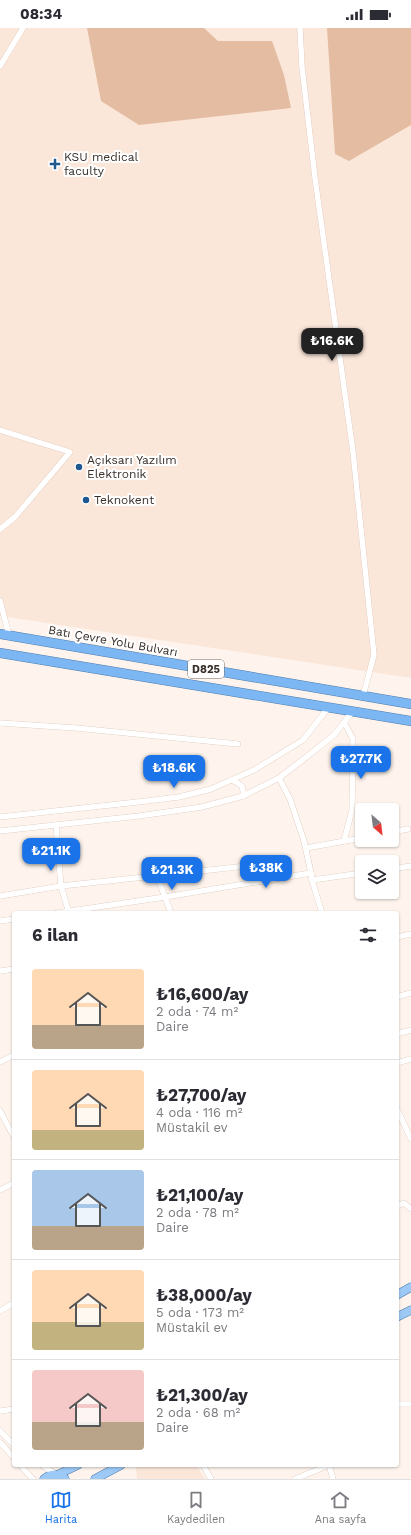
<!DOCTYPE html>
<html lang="tr">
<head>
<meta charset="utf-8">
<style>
  body { margin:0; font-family:"Work Sans",sans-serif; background:#f7f7f7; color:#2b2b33; height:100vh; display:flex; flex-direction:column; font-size:15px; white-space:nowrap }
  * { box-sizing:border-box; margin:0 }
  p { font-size:13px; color:#7c7c81 }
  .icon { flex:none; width:22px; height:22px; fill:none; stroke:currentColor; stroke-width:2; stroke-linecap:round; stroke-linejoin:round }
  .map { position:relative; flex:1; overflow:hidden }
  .side { position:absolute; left:12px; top:883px; width:387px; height:556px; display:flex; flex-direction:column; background:#fff; border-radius:4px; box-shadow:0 1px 3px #0004 }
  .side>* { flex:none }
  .needle { width:26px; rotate:152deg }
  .buttons { position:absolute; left:355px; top:775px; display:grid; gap:8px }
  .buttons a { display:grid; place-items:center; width:44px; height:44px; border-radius:4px; background:#fff; box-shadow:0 1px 3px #0004; font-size:20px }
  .price { position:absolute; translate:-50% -34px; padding:0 9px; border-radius:8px; background:#1a73e8; color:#fff; font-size:13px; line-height:26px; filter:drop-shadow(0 1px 2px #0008) }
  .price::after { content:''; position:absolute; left:50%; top:24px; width:12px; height:9px; margin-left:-6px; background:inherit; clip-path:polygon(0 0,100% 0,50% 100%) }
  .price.on { background:#222; color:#fff }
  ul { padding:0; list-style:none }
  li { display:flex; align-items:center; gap:12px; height:100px; padding:0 20px }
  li+li { border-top:1px solid #e1e1e2 }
  li span { display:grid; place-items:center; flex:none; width:112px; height:80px; border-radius:4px; color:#555 }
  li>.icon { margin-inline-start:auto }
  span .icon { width:48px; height:48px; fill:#fffc; stroke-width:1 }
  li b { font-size:17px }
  h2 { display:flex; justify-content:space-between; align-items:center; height:48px; padding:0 20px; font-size:17px }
  .status { display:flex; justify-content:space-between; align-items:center; height:28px; padding:0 20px; background:#fff; direction:ltr }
  .status svg { height:11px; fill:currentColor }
  .tab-bar { display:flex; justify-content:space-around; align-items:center; height:56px; border-top:1px solid #e1e1e2; background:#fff; font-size:11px; color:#7c7c81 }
  .tab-bar a { display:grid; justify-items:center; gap:2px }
  .tab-bar .on { color:#1a73e8 }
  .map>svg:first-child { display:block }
  .built { fill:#fbe7da }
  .forest { fill:#e3bca1 }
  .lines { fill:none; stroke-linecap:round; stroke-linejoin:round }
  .minor-casing { stroke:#d5bcac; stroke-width:6 }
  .primary-casing { stroke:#4f7caa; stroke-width:9 }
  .trunk-casing { stroke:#4f7caa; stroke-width:10 }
  .minor { stroke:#fff; stroke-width:5.5 }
  .primary { stroke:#9dc9f6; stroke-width:8 }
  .trunk { stroke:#7cb7f3; stroke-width:9 }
  .poi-dot { fill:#1e588f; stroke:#fff; stroke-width:1.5 }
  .labels { text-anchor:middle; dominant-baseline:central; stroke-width:4; stroke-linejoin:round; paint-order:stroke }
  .shield { fill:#fff; stroke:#746d69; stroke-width:1 }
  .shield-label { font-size:11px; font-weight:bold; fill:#392f29 }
  .poi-label { font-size:12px; fill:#392f29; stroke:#fff; text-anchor:start }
  .street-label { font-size:12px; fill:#392f29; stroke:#fff }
</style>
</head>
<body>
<div class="status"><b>08:34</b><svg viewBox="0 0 49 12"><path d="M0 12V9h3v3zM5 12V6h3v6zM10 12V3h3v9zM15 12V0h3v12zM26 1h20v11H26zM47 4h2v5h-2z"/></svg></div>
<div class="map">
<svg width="411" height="1451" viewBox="0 0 411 1451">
  <rect width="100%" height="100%" fill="#fef4ed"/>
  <g class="built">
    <polygon points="0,0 411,0 411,650 0,588"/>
    <polygon points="141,1437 196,1437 205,1451 137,1451 136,1440"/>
  </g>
  <g class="forest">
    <polygon points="87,0 204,0 218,13 272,13 284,47 291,80 139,97 101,73"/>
    <polygon points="327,0 411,0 411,97 349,133 335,126"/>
  </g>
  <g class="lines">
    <defs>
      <g id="minor">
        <polyline points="300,0 302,39 315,150 353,424 374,627 363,668"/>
        <polyline points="0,38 23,0"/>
        <polyline points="0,402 70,424 15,489 0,501"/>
        <polyline points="0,573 9,607"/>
        <polyline points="344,694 353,711 352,782 344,813"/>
        <polyline points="0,695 76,700 238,716"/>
        <polyline points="279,750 290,771 304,813 311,845"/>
        <path d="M231 752C241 756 244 757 243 768"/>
        <polyline points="0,789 138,774 179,769 211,761 254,742 303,712 328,680"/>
        <polyline points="56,797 61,858 69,885"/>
        <polyline points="0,803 139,788 202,779 243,768 279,750 305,730 334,707 352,684"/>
        <polyline points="392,804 408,801"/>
        <polyline points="306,820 362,810"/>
        <polyline points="392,841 411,838"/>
        <polyline points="157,848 171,885"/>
        <polyline points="312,852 322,885"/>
        <polyline points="0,868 61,858 265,836"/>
        <polyline points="57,885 165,869 311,845 312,852 362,845"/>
        <polyline points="0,893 14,891"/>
        <polyline points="397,909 411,906"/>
        <polyline points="0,943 14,941"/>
        <polyline points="397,969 411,965"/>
        <polyline points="397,1006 411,1002"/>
        <polyline points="0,1034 14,1027"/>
        <polyline points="397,1035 411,1031"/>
        <polyline points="397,1081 411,1111"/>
        <polyline points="0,1083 14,1109"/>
        <polyline points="0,1162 14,1155"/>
        <polyline points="397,1178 404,1175 411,1181"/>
        <polyline points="0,1283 14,1275"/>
        <polyline points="397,1376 411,1376"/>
        <polyline points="0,1383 14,1381"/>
        <polyline points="0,1403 14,1417"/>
        <polyline points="0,1414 14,1430"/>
        <polyline points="20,1437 33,1451"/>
        <polyline points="42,1437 57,1447"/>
        <polyline points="203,1437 211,1451"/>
        <polyline points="329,1437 333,1451"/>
        <polyline points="295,1451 329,1437"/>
      </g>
      <g id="primary">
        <polyline points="397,1267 411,1259"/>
        <polyline points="397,1289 411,1282"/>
        <polyline points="57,1447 78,1437"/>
        <path d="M44 1451C51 1445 58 1446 65 1451"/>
        <polyline points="95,1451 121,1437"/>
      </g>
      <g id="trunk">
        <polyline points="0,606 411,676"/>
        <polyline points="0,625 411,693"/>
      </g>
    </defs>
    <use href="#minor" class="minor-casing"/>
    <use href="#primary" class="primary-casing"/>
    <use href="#trunk" class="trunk-casing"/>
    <use href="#minor" class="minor"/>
    <use href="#primary" class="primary"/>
    <use href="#trunk" class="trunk"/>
  </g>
  <g class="poi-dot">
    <path d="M53 130h4v4h4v4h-4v4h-4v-4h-4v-4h4z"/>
    <circle cx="79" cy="439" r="4"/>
    <circle cx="86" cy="472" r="4"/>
  </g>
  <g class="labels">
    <rect class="shield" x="188" y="632" width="36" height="18" rx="3"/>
    <g class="shield-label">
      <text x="206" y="641">D825</text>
    </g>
    <g class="poi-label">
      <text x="64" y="129">KSU medical<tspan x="64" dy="14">faculty</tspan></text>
      <text x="87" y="432">Açıksarı Yazılım<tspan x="87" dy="14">Elektronik</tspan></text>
      <text x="94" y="472">Teknokent</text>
    </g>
    <g class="street-label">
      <text transform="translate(113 613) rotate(10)">Batı Çevre Yolu Bulvarı</text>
    </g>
  </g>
</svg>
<div class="buttons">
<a><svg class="needle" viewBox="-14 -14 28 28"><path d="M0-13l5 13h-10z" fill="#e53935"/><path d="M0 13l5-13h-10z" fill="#7c7c81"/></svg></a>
<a><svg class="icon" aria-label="layers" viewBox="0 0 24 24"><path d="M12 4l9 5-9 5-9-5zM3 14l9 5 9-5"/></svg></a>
</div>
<b class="price on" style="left:332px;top:334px">₺16.6K</b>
<b class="price" style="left:361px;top:752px">₺27.7K</b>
<b class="price" style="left:174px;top:761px">₺18.6K</b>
<b class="price" style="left:51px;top:844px">₺21.1K</b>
<b class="price" style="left:266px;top:861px">₺38K</b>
<b class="price" style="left:172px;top:863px">₺21.3K</b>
<section class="side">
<h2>6 ilan<svg class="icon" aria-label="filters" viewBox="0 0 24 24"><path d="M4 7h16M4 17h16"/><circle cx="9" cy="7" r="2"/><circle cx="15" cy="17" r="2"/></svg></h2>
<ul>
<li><span style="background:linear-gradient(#ffd9b3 70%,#b9a48a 0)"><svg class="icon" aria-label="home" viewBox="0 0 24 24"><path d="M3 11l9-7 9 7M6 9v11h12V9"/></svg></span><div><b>₺16,600/ay</b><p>2 oda · 74 m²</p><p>Daire</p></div></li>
<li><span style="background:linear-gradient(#ffd9b3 75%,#c2b280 0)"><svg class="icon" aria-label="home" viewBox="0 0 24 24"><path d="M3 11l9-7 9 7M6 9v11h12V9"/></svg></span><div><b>₺27,700/ay</b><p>4 oda · 116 m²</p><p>Müstakil ev</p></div></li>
<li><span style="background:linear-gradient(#a9c7e8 70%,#b9a48a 0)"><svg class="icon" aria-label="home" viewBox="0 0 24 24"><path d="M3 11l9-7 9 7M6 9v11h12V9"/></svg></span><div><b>₺21,100/ay</b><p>2 oda · 78 m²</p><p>Daire</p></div></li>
<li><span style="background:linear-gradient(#ffd9b3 65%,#c2b280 0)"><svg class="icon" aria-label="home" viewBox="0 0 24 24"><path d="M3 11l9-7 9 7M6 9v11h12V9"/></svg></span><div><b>₺38,000/ay</b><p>5 oda · 173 m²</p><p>Müstakil ev</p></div></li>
<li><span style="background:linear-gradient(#f6c9c9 65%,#b9a48a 0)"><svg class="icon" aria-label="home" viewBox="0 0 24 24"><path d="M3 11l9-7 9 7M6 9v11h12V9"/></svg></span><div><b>₺21,300/ay</b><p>2 oda · 68 m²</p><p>Daire</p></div></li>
</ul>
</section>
</div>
<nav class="tab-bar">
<a class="on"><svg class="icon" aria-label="map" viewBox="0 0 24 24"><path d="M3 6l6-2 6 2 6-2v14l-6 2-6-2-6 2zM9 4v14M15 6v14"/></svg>Harita</a>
<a><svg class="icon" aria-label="saved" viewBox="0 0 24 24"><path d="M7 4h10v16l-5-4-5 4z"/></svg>Kaydedilen</a>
<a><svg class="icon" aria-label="home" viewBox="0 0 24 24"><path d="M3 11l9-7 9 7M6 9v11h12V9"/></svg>Ana sayfa</a>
</nav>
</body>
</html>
